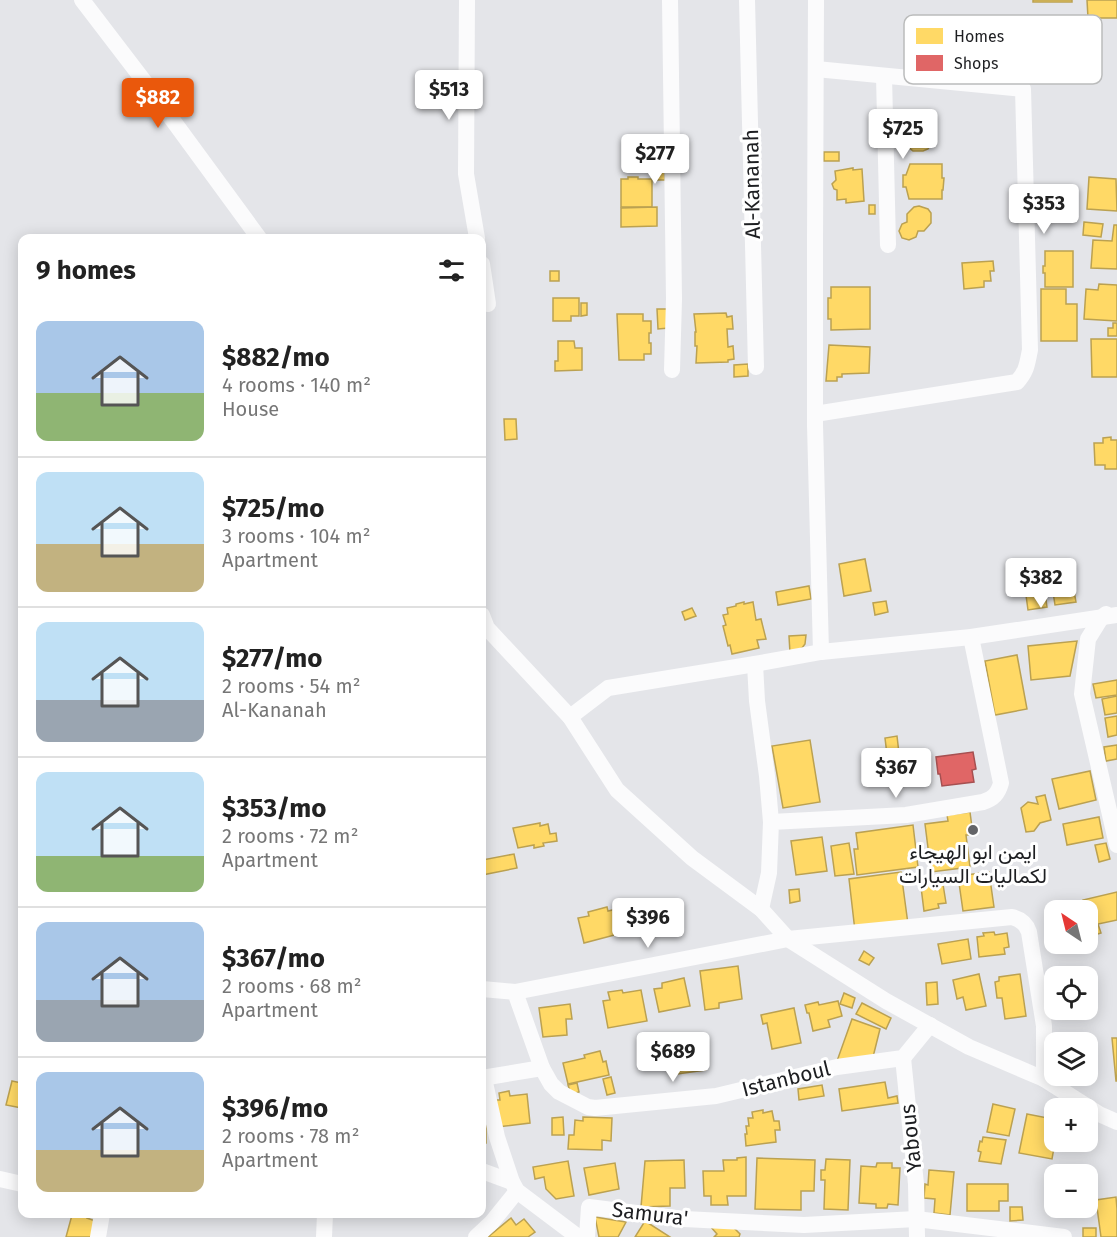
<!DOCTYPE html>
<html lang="en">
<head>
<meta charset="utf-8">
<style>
  body { margin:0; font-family:"Fira Sans",Vazirmatn,sans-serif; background:#f2f2f2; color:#222; height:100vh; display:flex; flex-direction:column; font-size:22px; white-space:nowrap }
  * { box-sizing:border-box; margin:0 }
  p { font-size:20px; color:#767676 }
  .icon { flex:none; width:33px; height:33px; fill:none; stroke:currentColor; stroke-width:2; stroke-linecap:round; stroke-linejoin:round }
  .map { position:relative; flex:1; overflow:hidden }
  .side { position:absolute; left:18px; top:234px; width:468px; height:984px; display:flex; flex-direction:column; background:#fff; border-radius:12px; box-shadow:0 3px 15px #0003 }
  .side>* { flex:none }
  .needle { width:39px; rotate:325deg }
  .tools { position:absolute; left:1044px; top:900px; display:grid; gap:12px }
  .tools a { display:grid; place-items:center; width:54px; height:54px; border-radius:12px; background:#fff; box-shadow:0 3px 15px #0003; font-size:30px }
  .price { position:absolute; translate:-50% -51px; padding:0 14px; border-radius:6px; background:#fff; color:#222; font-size:20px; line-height:39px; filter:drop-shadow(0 2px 3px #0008) }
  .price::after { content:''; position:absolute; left:50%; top:36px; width:18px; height:14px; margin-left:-9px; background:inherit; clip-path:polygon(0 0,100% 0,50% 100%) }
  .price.on { background:#ea580c; color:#fff }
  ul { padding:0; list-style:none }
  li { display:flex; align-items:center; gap:18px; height:150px; padding:0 18px }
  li+li { border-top:2px solid #e0e0e0 }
  li span { display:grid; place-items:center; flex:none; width:168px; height:120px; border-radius:12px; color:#555 }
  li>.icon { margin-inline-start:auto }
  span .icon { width:72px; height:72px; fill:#fffc; stroke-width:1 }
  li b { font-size:26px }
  h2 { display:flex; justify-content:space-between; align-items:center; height:72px; padding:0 18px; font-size:26px }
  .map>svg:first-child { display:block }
  .homes { fill:#ffd966; stroke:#bba151; stroke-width:1.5 }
  .shops { fill:#e06666; stroke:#a65051; stroke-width:1.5 }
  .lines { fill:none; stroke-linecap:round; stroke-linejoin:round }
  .minor { stroke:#fbfbfc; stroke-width:16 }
  .poi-dot { fill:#636467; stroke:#fff; stroke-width:2 }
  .labels { text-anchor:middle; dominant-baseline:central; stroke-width:6; stroke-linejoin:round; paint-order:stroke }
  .street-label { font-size:21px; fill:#1d1e21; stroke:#fff }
  .poi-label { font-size:21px; fill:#1d1e21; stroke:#fff }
  .key { fill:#fff; stroke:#bbbcbc; stroke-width:1.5 }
  .key-label { font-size:16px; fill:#1d1e21 }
</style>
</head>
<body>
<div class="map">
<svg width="1117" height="1237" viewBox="0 0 1117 1237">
  <rect width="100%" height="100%" fill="#e4e5e9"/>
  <g class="homes">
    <rect x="1033" y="0" width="39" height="2"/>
    <polygon points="1087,0 1117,0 1117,18 1088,18"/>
    <polygon points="906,116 913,119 915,123 924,124 931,130 933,140 928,149 923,151 913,151 906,145 904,140 905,132 901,130 898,123 903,117"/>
    <rect x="824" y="152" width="15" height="9"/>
    <polygon points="910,164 942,164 942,178 944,178 943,190 942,190 942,199 909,199 906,187 903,187 903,175 906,175"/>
    <polygon points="853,168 853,170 862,169 864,201 846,203 846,199 837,200 837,190 834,189 832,184 836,180 835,171"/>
    <rect x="654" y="172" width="11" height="8"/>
    <polygon points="628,177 638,177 638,179 652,179 652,207 621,207 621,179 628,179"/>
    <polygon points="1089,177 1116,179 1117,211 1087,209"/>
    <rect x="869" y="205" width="6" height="9"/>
    <polygon points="919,206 928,209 931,213 931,223 924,231 918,231 916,237 909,240 902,238 899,231 902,224 907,222 907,214 914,207"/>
    <polygon points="657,207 657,226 621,227 621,208"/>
    <polygon points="1084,222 1103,224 1101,237 1083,235"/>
    <polygon points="1114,225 1117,225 1117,269 1091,268 1093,240 1112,241"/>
    <polygon points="1045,251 1073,251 1073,287 1045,287 1045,273 1043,273 1043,266 1045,266"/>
    <polygon points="993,261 994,271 990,271 991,281 984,281 984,287 964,289 962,263"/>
    <rect x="550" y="271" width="9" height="10"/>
    <polygon points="1099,284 1117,285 1117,321 1084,319 1086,289 1098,290"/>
    <polygon points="831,287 870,287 870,329 831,330 831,319 828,319 828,298 831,298"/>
    <polygon points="1041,289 1066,289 1066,304 1077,304 1077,341 1041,341"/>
    <polygon points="553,298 579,298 579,316 571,316 571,321 553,321"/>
    <polygon points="581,303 587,303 587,315 581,316"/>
    <polygon points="657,309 669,309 669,328 658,329"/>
    <polygon points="726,313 727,317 732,316 733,329 727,329 728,347 733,346 734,359 728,360 728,362 696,363 697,346 695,346 695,332 696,332 694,314"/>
    <polygon points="617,314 643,314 643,321 651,321 651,333 649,333 649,343 651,343 651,354 644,354 644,360 619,360"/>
    <polygon points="1113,323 1117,323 1117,336 1108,336 1108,328 1113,328"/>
    <polygon points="1091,339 1117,339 1117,377 1092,377"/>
    <polygon points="558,341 574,341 575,348 582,348 582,370 555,371 555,361 558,361"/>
    <polygon points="829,345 870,347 869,373 842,374 842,377 837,377 837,381 826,381"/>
    <polygon points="748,364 748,376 734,377 734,365"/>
    <polygon points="504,419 516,419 517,439 505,440"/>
    <polygon points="1111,437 1111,440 1117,440 1117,469 1105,469 1105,465 1095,465 1094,443 1103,443 1103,438"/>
    <polygon points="865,559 871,591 844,596 839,564"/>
    <polygon points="1066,578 1066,581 1072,580 1076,602 1055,605 1053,592 1045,593 1047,607 1028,610 1025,588 1028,587 1028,584 1040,582 1040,585 1055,583 1054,580"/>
    <polygon points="809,586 811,599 778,605 776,592"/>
    <polygon points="886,601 888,612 875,615 873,603"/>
    <polygon points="744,602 744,604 753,602 756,620 761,619 766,639 757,640 759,648 732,654 730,645 728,646 723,626 726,625 723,615 728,614 727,608 736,606 736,604"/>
    <polygon points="692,608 696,616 685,620 682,612"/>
    <polygon points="806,635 805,644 802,648 790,653 789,636"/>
    <polygon points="1077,641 1070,676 1031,680 1028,646"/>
    <polygon points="1017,655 1027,709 995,715 985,661"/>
    <polygon points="1117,680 1117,695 1096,698 1093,684"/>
    <polygon points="1117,696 1117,713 1105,715 1102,699"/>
    <polygon points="1117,716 1117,735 1108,737 1105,718"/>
    <polygon points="897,736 900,762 888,763 885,738"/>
    <polygon points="810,740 820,802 783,808 772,746"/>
    <polygon points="1117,745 1117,759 1106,761 1104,747"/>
    <polygon points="1090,771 1096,800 1059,809 1052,779"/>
    <polygon points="1045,795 1051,820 1040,823 1034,831 1026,832 1021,808 1028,802 1038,804 1036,797"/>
    <polygon points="970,812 973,835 966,835 970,867 931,872 925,824 948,821 947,815"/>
    <polygon points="1099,817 1103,838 1067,845 1063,824"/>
    <polygon points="540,823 540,826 548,824 550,834 556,833 557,841 543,843 544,846 534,848 534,845 518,848 513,828"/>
    <polygon points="913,825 918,867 857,875 854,849 858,849 856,833"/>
    <polygon points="822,837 827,871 796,875 791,841"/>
    <polygon points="849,843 854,874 835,876 831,846"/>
    <polygon points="1106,843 1110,859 1099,862 1095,845"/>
    <polygon points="514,854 517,868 482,875 482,860"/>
    <polygon points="901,872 908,924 855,931 849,879"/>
    <polygon points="989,872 994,907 963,911 958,876"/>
    <polygon points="931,878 931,880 942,878 946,903 938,904 939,908 924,911 920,879"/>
    <polygon points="799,889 800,901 790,903 789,890"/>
    <polygon points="1117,892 1117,920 1098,924 1101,933 1091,936 1088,919 1088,910 1085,910 1083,900"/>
    <polygon points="607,907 608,911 621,908 626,932 584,943 578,918 589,916 588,912"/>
    <polygon points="994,932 995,935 1007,933 1009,947 1004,948 1005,954 979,957 977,937 984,936 983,933"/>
    <polygon points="968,939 971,959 942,964 938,944"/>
    <polygon points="864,951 874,958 869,965 859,960"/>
    <polygon points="738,966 742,999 719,1003 719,1008 705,1010 700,971"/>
    <polygon points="1083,969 1085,976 1054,976 1054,984 1053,976"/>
    <polygon points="979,974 986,1006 966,1010 963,997 957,999 953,980"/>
    <polygon points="1020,974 1026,1016 1005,1019 1002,998 997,998 995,982 999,981 999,977"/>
    <polygon points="684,978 690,1006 659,1012 654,989 662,988 662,983"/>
    <polygon points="937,982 938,1004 927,1005 926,983"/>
    <polygon points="622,990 623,993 641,990 647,1021 608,1028 603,1001 610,1000 608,992"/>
    <polygon points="1088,990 1091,1009 1061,1016 1060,1010 1088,1010"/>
    <polygon points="844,993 855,998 852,1008 840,1004"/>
    <polygon points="838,1001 842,1016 828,1020 830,1027 813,1031 809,1013 807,1013 805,1005 818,1002 819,1005"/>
    <polygon points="862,1003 891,1018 886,1029 856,1014"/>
    <polygon points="570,1004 572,1019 566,1019 567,1035 543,1037 539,1008"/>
    <polygon points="794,1008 801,1043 772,1049 767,1023 763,1024 761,1015"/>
    <polygon points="852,1019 880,1029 873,1057 837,1061"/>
    <polygon points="701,1035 705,1070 678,1074 676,1059 679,1058 679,1054 682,1054 680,1038"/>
    <polygon points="1112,1038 1117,1038 1117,1081 1116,1081"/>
    <polygon points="600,1051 603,1062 606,1061 609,1075 568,1084 563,1063 585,1058 584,1055"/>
    <polygon points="611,1077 615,1093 607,1095 603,1079"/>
    <polygon points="12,1081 22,1083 22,1108 6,1105"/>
    <polygon points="885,1082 888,1098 897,1096 898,1103 842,1111 839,1089"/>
    <polygon points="577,1083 579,1092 571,1094 568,1085"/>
    <polygon points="822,1085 824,1096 799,1100 798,1089"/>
    <polygon points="509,1091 510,1096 527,1094 530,1123 497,1127 496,1100 500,1100 499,1093"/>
    <polygon points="993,1104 1015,1109 1009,1136 987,1132"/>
    <polygon points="763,1110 763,1113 772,1111 774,1121 779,1121 780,1130 775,1130 776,1142 746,1146 745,1134 747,1134 746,1126 749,1126 748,1118 753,1118 752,1112"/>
    <polygon points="1027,1114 1053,1119 1052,1125 1054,1126 1055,1142 1052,1159 1019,1153"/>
    <polygon points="563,1117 564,1135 552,1135 552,1118"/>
    <polygon points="583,1117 612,1118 611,1141 602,1140 602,1150 568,1149 569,1135 574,1135 575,1120 583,1121"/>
    <rect x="482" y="1121" width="4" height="22"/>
    <polygon points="983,1137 1006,1140 1001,1164 979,1161 981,1152 978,1151 980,1141 982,1142"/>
    <polygon points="746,1157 746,1196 727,1196 728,1205 711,1205 711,1196 704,1196 703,1171 724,1171 723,1160 737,1160 737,1158"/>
    <polygon points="757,1158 815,1160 814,1191 801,1191 801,1210 755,1209"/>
    <polygon points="826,1159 850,1160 848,1210 824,1209 825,1180 821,1180 821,1170 825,1170"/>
    <polygon points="684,1160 685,1188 670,1188 670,1206 641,1207 645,1161"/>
    <polygon points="568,1161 574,1196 556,1199 546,1189 544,1177 535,1179 533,1167"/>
    <polygon points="615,1163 619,1189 589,1195 584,1168"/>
    <polygon points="877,1163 892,1163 892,1168 900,1168 898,1205 888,1204 887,1208 876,1208 876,1204 859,1203 861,1166 876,1167"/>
    <polygon points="929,1170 954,1172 950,1215 934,1213 935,1199 924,1198 925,1184 928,1185"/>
    <polygon points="967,1184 1008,1184 1008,1201 999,1201 999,1211 967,1211"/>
    <polygon points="1116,1197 1117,1209 1117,1237 1101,1237 1096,1200"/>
    <polygon points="1010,1207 1022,1207 1023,1220 1010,1221"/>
    <polygon points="78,1214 89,1215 87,1218 98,1222 94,1237 66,1237 72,1215 77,1217"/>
    <polygon points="595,1217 626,1222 618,1237 599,1237"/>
    <polygon points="511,1218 516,1225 524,1219 535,1232 528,1237 488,1237"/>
    <polygon points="645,1221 670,1237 635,1237"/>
    <polygon points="729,1223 740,1234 739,1237 714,1237 717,1234 710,1226"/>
    <rect x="1083" y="1228" width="13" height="9"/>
  </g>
  <polygon class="shops" points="973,752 976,769 972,770 974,782 942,786 940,774 938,774 936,757"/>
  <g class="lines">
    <g class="minor">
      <polyline points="82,0 144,81 259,238"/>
      <polyline points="467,0 466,174 477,238"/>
      <polyline points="670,0 674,299 672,370"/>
      <polyline points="747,0 756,367"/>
      <polyline points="816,0 815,243 815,425 821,652"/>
      <polyline points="884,76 888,245"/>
      <polyline points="482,264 488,304"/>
      <path d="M815 414 1017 382C1027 371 1027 364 1030 350L1023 89 816 69"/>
      <polyline points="1106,614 1101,618 1088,639 1082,694 1117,845"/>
      <polyline points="482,615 487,628 570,717 617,790 692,858 761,909 788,939 886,1001 969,1047 1044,1079 1099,1114 1117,1122"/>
      <polyline points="755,664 757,701 767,776 771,822"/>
      <polyline points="570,717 608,688 755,664 821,652 971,637 1117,615"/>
      <path d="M761 909 769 873 771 822 906 815 983 802C993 799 998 794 1001 783L971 637"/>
      <polyline points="482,989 515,992 542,1068 551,1084 559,1092 588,1107 595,1108 716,1096 837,1067 903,1058 930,1025"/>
      <path d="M515 992 788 939 1012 917C1020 919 1026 923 1029 932L1044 1026V1079"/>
      <polyline points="903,1058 916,1184 917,1237"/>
      <polyline points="482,1078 542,1068"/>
      <polyline points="484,1078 497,1137 512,1182"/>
      <polyline points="482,1171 512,1182 517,1191 578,1237"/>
      <polyline points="0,1179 22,1184"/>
      <polyline points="98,1237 102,1214"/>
      <polyline points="324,1237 325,1214"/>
      <polyline points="476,1237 492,1222 517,1191"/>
      <polyline points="587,1237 589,1207 684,1219 804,1225 916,1219 1064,1237"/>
    </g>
  </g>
  <circle class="poi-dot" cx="973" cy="830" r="6"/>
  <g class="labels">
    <g class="street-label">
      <text transform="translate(752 184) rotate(-91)">Al-Kananah</text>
      <text transform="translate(786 1079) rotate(-14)">Istanboul</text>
      <text transform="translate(911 1138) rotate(-96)">Yabous</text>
      <text transform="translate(650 1214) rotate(7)">Samura'</text>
    </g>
    <g class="poi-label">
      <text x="973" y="852">ايمن ابو الهيجاء<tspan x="973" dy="24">لكماليات السيارات</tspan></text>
    </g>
  </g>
  <rect x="904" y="15" width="198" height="69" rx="9" class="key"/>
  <rect x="916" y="28" width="27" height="16" fill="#ffd966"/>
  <rect x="916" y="55" width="27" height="16" fill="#e06666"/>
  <g class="key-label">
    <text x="954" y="42">Homes</text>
    <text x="954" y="69">Shops</text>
  </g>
</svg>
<div class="tools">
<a><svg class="needle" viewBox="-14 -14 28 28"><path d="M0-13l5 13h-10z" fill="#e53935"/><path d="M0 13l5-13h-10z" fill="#767676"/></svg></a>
<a><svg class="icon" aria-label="locate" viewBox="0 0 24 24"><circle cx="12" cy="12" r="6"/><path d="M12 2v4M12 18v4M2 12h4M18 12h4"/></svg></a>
<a><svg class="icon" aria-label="layers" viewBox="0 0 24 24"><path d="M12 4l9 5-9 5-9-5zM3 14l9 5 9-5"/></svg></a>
<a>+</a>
<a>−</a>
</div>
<b class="price" style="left:449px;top:121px">$513</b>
<b class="price on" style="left:158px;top:129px">$882</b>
<b class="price" style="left:903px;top:160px">$725</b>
<b class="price" style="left:655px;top:185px">$277</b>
<b class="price" style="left:1044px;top:235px">$353</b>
<b class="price" style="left:1041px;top:609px">$382</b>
<b class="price" style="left:896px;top:799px">$367</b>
<b class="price" style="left:648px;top:949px">$396</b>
<b class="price" style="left:673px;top:1083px">$689</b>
<section class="side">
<h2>9 homes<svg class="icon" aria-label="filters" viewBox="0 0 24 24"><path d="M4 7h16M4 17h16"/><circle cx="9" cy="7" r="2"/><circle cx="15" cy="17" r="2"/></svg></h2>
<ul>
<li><span style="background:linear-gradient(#a9c7e8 60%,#8fb573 0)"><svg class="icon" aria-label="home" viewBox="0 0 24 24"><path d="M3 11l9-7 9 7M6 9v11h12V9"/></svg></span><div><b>$882/mo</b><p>4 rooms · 140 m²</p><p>House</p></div></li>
<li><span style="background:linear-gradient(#bfe0f5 60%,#c2b280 0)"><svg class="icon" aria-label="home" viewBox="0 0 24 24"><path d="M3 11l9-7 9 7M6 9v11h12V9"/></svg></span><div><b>$725/mo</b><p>3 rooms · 104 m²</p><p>Apartment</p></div></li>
<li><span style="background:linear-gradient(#bfe0f5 65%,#9aa5b1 0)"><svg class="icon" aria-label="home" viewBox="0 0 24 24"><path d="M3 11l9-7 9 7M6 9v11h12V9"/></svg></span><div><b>$277/mo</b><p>2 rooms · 54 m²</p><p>Al-Kananah</p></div></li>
<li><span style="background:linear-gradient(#bfe0f5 70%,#8fb573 0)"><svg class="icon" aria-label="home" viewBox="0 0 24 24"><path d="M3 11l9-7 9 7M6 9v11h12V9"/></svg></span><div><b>$353/mo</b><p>2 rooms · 72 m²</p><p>Apartment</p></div></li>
<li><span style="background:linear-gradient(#a9c7e8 65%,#9aa5b1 0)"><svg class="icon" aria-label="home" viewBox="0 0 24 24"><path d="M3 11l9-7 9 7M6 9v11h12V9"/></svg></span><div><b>$367/mo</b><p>2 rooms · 68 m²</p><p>Apartment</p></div></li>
<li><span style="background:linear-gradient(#a9c7e8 65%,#c2b280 0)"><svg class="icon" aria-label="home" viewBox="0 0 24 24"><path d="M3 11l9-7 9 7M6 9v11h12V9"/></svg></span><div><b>$396/mo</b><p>2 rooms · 78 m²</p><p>Apartment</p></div></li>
</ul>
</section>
</div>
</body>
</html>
